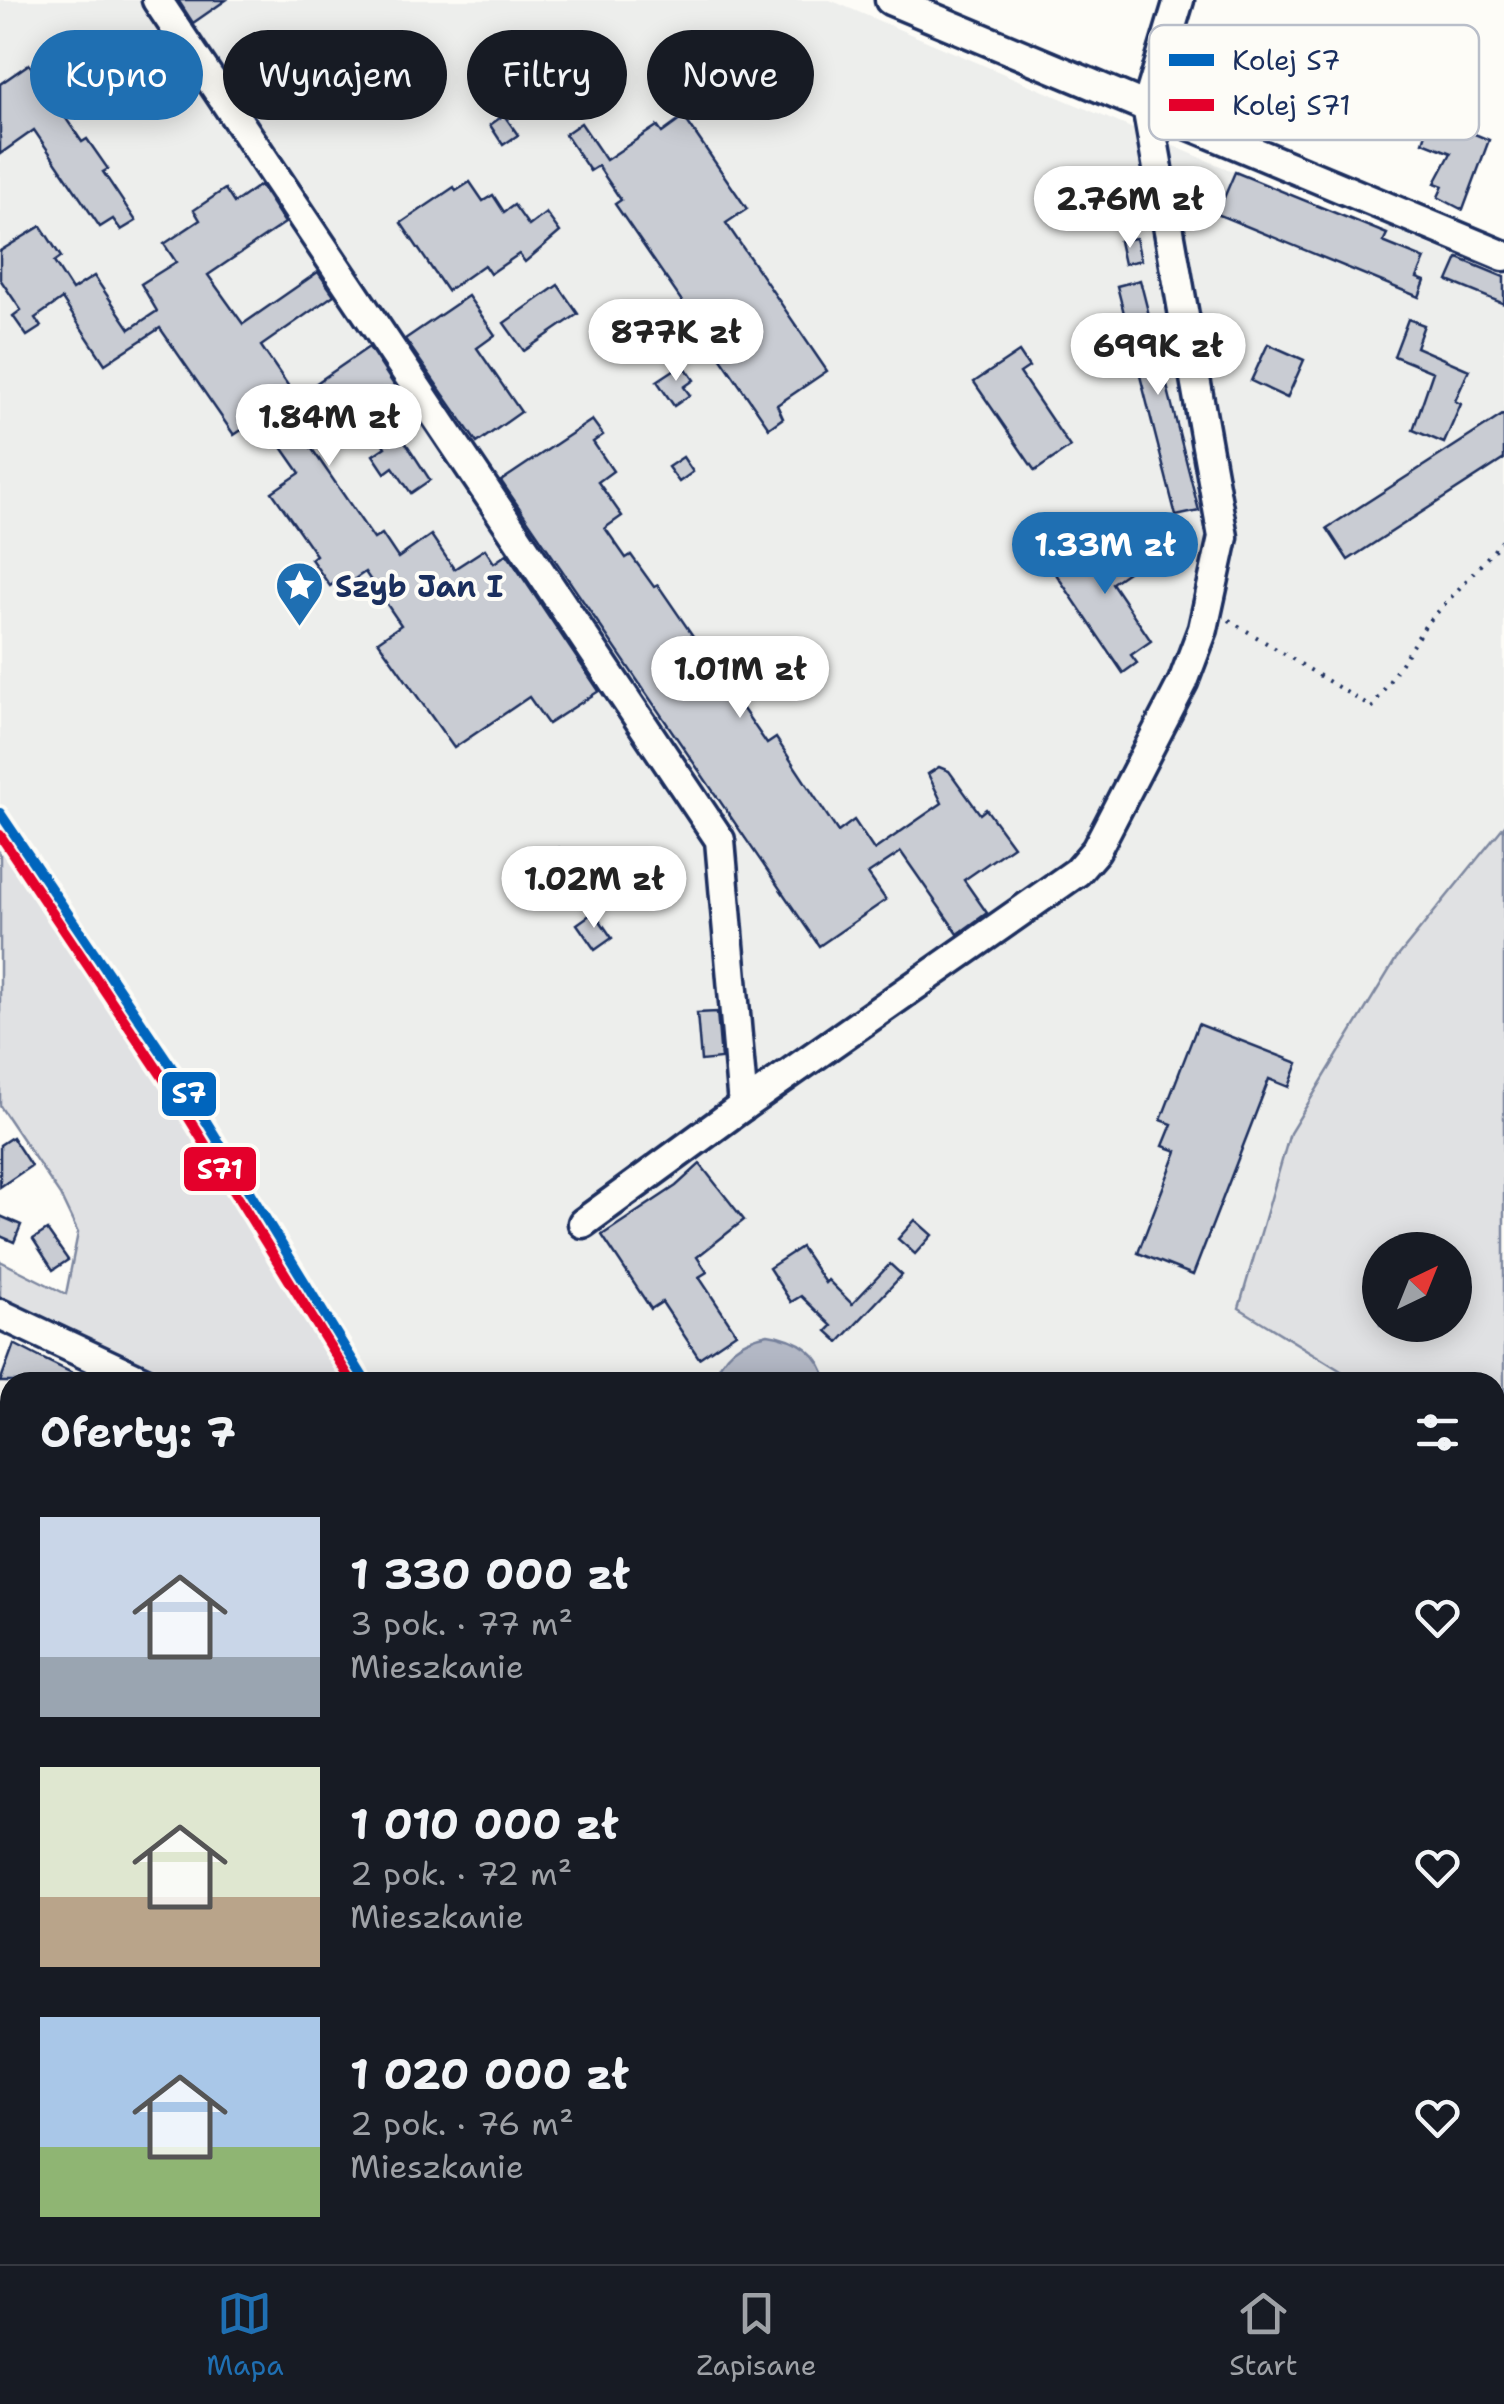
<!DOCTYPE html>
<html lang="pl">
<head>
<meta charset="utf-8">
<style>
  body { margin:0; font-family:"Shantell Sans",sans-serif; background:#20242c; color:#f1f3f6; height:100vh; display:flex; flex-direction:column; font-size:38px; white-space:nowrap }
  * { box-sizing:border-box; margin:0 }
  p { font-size:32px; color:#9ea1a6 }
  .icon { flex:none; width:55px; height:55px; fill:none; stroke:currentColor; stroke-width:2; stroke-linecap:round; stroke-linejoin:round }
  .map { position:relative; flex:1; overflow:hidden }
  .side { position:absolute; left:0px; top:1372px; width:1505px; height:892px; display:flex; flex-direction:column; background:#171b24; border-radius:30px 30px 0 0; box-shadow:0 5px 25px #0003 }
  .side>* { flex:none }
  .guide { position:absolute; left:30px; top:30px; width:1000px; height:90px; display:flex; gap:20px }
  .needle { width:65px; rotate:43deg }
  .tools { position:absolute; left:1362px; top:1232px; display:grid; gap:20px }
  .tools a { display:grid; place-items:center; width:110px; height:110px; border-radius:50%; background:#171b24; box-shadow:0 5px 25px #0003; font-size:50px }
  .price { position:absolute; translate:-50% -85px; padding:0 22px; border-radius:35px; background:#fff; color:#222; font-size:32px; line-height:65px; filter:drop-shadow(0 2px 5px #0008) }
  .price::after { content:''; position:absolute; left:50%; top:60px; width:30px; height:22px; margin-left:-15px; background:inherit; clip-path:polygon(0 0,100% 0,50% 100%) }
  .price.on { background:#1f6fb2; color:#fff }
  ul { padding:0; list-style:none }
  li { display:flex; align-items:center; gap:30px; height:250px; padding:0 40px }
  li span { display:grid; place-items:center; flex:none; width:280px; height:200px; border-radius:0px; color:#555 }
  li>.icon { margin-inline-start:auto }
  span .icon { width:120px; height:120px; fill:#fffc; stroke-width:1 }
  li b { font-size:42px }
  h2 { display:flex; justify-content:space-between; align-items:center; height:120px; padding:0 40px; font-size:42px }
  .pill { padding:0 35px; border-radius:45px; background:#171b24; box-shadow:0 5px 25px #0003; font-size:35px; line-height:90px }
  .pill.on { background:#1f6fb2; color:#fff }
  .dock { display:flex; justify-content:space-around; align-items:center; height:140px; border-top:2px solid #363941; background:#171b24; font-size:28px; color:#9ea1a6 }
  .dock a { display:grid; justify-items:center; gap:5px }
  .dock .on { color:#1f6fb2 }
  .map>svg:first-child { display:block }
  .built { fill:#edeeec }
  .green { fill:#e0e1e3; stroke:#7e88a0; stroke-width:2.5; fill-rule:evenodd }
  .water { fill:#b3b8c5; stroke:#76819c; stroke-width:2.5 }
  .building { fill:#c9ccd3; stroke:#1b2f5e; stroke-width:2.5 }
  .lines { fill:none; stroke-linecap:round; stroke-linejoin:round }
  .minor-casing { stroke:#1b2f5e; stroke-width:35 }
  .major-casing { stroke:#1b2f5e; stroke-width:42 }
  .path { stroke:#1b2f5e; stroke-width:4; stroke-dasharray:2.5 8; stroke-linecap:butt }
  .minor { stroke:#fdfcf7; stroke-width:28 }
  .major { stroke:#fdfcf7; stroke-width:35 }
  .rail-1-casing { stroke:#fdfcf7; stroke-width:18 }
  .rail-2-casing { stroke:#fdfcf7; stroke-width:18 }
  .rail-1 { stroke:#0065bd; stroke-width:10 }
  .rail-2 { stroke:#e4002b; stroke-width:10 }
  .labels { text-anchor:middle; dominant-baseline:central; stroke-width:8; stroke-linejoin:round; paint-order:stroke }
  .poi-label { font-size:30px; font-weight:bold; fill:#1b2f5e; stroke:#fdfcf7; text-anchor:start }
  .key { fill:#fdfcf7; stroke:#b9bec9; stroke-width:2.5 }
  .key-label { font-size:28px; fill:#1b2f5e }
  .line-badge { stroke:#fdfcf7; stroke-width:4 }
  .badge-label { font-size:28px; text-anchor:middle; font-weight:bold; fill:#fff }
</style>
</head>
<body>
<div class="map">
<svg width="1504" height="2264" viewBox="0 0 1504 2264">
  <rect width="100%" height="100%" fill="#fdfcf7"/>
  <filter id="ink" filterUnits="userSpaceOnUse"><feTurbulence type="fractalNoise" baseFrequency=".01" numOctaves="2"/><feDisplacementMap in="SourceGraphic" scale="20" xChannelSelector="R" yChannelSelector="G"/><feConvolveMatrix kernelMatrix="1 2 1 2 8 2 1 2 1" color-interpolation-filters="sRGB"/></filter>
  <g filter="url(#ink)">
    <g class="built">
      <polygon points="0,0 830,0 1230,170 1383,232 1386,226 1504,277 1504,826 1396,959 1290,1133 1239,1307 1359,1382 348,1382 242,1203 0,831"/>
      <polygon points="322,2255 531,2255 536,2264 324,2264"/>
      <polygon points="727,2255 902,2255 903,2264 730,2264"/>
      <polygon points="923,2255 1212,2255 1218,2264 922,2264"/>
    </g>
    <g class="green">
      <path d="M1504 826V1514L1495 1506V1382H1359L1239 1308 1290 1133 1396 959ZM1455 1250V1325H1380V1250Z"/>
      <polygon points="0,833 242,1203 348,1382 168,1382 0,1305 0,1261 66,1294 78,1233 60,1195 0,1106"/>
      <polygon points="1504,1544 1504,1655 1495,1650 1495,1584"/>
    </g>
    <path class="water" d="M768 1334C797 1338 820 1352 827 1382H713C722 1353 739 1340 768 1334Z"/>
    <g class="building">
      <polygon points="178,0 226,0 193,23"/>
      <polygon points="29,64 82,142 87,139 108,169 103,172 136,221 121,230 113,219 100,227 34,130 0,154 0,84"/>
      <polygon points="1374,78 1398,85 1394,98 1448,117 1446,122 1489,140 1463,210 1438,197 1443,186 1435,183 1451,153 1423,142 1426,133 1365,114"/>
      <polygon points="504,115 518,135 503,145 490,125"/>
      <polygon points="684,117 747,209 726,223 827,371 777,405 783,418 769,428 615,204 621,200 598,166 590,171 565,134 581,123 606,160 657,126 662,133"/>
      <polygon points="1235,172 1387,234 1383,242 1425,259 1417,278 1425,281 1419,297 1217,214"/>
      <polygon points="470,182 483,201 493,195 504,212 514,205 529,226 546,213 560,232 525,262 519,254 490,274 484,265 447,291 401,223 454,187 456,191"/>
      <polygon points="260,185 285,223 208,275 243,324 318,272 334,295 261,346 296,397 369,347 396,388 388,394 398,408 387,414 430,480 411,493 393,467 385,473 373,455 385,447 362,409 310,446 374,539 382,534 398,558 431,535 454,569 485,549 494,563 507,554 599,691 548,724 529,697 454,748 378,641 401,625 365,572 346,585 341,578 330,586 311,559 316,555 272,492 300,473 261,417 234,435 160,328 105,364 62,299 35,318 41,327 27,336 13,316 21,310 0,279 0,251 41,226 61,257 54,262 72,290 94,276 130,329 157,311 141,284 176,262 164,244 200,220 194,210 225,189 234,203"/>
      <polygon points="1136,238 1141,260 1124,264 1119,241"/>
      <polygon points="1458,258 1504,277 1504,304 1448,281"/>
      <polygon points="1140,280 1199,511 1176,516 1117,286"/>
      <polygon points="558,285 578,314 524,351 504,323"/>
      <polygon points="468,296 495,335 477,348 521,412 477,443 405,339"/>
      <polygon points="1408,319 1424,325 1416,347 1469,370 1455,401 1461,404 1444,443 1413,430 1433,372 1394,356"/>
      <polygon points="1268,344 1304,360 1287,398 1251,381"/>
      <polygon points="1019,352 1029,367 1020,373 1070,447 1035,471 974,382"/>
      <polygon points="683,364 694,380 684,387 690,395 674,406 657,381"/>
      <polygon points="1504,414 1504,459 1348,560 1327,528"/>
      <polygon points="592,420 603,435 593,442 613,471 598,482 622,516 605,528 626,558 631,555 654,587 658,585 767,744 776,738 838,832 854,820 874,850 942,803 928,774 939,767 949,771 980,814 986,809 1013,846 964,880 987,913 958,934 901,852 868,874 886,900 819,946 501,481"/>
      <polygon points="683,457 693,472 679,482 668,467"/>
      <polygon points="1114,531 1137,566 1112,583 1151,641 1131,655 1137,663 1123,673 1054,571"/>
      <polygon points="559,848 570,863 545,880 535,864"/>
      <polygon points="594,912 612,938 595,950 577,924"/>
      <polygon points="717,1012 721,1059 701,1061 697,1013"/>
      <polygon points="1198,1024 1298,1063 1289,1087 1269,1079 1193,1275 1138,1253 1177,1151 1163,1146 1172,1124 1161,1120"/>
      <polygon points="12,1137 31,1166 0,1187 0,1145"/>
      <polygon points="700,1164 744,1220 697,1257 707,1272 699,1277 736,1333 699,1358 662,1302 651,1309 602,1235 676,1186"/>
      <polygon points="0,1216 21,1225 14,1242 0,1236"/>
      <polygon points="915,1220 932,1235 915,1254 898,1239"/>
      <polygon points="47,1230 68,1260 53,1270 33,1239"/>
      <polygon points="801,1247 825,1283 828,1280 852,1304 890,1264 902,1275 839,1342 827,1331 832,1326 801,1296 791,1302 769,1268"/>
      <polygon points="14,1344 43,1359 91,1382 0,1382"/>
    </g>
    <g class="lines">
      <defs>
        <g id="minor">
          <polyline points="157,0 720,840 743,1106 583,1223"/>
          <polyline points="890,0 1504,256"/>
          <polyline points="743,1106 1077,872 1096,850 1183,682 1203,629 1223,537 1147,106 1179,0"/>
          <polyline points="0,1314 145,1382"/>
          <polyline points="10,1599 4,1624 10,1636"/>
          <polyline points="0,1943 10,1946"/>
          <polyline points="0,2064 10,2065"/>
          <polyline points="0,2131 10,2133"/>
          <polyline points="73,2264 75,2255"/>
        </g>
        <g id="major">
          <polyline points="0,1857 10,1865"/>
          <polyline points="298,2255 300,2264"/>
        </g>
      </defs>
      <use href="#minor" class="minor-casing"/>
      <use href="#major" class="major-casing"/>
      <g class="path">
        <polyline points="1229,620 1372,708 1425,626 1504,539"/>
        <polyline points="0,1500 10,1509"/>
        <polyline points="688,2255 694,2264"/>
      </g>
      <use href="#minor" class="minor"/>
      <use href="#major" class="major"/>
      <defs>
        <polyline id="rail-1" points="0,813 185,1087 366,1382"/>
        <polyline id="rail-2" points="0,835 174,1094 352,1382"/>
      </defs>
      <use href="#rail-1" class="rail-1-casing"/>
      <use href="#rail-2" class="rail-2-casing"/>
      <use href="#rail-1" class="rail-1"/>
      <use href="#rail-2" class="rail-2"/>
    </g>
  </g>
  <defs>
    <symbol id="sight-pin" viewBox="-11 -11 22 30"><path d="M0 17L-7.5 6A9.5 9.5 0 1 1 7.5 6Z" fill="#1f6fb2" stroke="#fdfcf7"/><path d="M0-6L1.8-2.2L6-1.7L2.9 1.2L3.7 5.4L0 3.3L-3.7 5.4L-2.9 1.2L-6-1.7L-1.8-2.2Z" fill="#fff"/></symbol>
  </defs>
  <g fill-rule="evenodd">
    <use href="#sight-pin" x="272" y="558" width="55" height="75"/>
  </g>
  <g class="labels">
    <g class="poi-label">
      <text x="335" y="586">Szyb Jan I</text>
    </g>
  </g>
  <rect x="1149" y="25" width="330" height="115" rx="15" class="key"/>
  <rect x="1169" y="54" width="45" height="12" fill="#0065bd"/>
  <rect x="1169" y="99" width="45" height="12" fill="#e4002b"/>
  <g class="key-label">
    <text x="1232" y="70">Kolej S7</text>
    <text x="1232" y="115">Kolej S71</text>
  </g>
  <g class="line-badge">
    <rect x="160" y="1070" width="58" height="48" rx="10" fill="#0065bd"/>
    <rect x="182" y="1145" width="76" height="48" rx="10" fill="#e4002b"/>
  </g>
  <g class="badge-label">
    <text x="189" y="1103">S7</text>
    <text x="220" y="1179">S71</text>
  </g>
</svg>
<div class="tools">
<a><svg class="needle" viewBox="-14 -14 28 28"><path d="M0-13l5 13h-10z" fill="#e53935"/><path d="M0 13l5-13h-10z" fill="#9ea1a6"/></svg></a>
</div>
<b class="price" style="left:1130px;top:251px">2.76M zł</b>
<b class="price" style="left:676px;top:384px">877K zł</b>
<b class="price" style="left:1158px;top:398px">699K zł</b>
<b class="price" style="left:329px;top:469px">1.84M zł</b>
<b class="price on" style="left:1105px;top:597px">1.33M zł</b>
<b class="price" style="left:740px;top:721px">1.01M zł</b>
<b class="price" style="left:594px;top:931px">1.02M zł</b>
<div class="guide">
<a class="pill on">Kupno</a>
<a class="pill">Wynajem</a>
<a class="pill">Filtry</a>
<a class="pill">Nowe</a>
</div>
<section class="side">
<h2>Oferty: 7<svg class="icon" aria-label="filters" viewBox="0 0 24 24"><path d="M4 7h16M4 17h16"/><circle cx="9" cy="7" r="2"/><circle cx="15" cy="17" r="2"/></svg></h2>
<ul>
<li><span style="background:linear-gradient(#c9d6e8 70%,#9aa5b1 0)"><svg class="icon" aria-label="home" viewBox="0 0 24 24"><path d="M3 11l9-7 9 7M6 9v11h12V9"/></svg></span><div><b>1 330 000 zł</b><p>3 pok. · 77 m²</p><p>Mieszkanie</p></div><svg class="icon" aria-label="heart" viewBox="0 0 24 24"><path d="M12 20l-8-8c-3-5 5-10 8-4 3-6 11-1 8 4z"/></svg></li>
<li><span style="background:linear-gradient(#dfe7d0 65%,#b9a48a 0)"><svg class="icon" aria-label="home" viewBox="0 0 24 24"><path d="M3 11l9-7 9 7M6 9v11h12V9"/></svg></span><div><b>1 010 000 zł</b><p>2 pok. · 72 m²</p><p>Mieszkanie</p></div><svg class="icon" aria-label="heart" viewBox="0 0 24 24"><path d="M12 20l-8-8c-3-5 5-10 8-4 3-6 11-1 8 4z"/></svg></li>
<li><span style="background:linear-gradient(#a9c7e8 65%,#8fb573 0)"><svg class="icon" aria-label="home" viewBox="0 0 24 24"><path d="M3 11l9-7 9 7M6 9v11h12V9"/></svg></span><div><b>1 020 000 zł</b><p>2 pok. · 76 m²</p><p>Mieszkanie</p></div><svg class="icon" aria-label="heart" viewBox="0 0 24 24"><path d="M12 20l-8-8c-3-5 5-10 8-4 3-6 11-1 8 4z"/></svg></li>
</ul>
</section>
</div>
<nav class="dock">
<a class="on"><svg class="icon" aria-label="map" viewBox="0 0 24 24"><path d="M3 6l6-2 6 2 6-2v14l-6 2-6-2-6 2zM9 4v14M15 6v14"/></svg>Mapa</a>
<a><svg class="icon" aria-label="saved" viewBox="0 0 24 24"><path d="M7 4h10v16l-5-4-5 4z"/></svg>Zapisane</a>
<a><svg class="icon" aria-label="home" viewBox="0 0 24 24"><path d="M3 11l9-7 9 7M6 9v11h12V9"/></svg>Start</a>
</nav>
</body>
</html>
